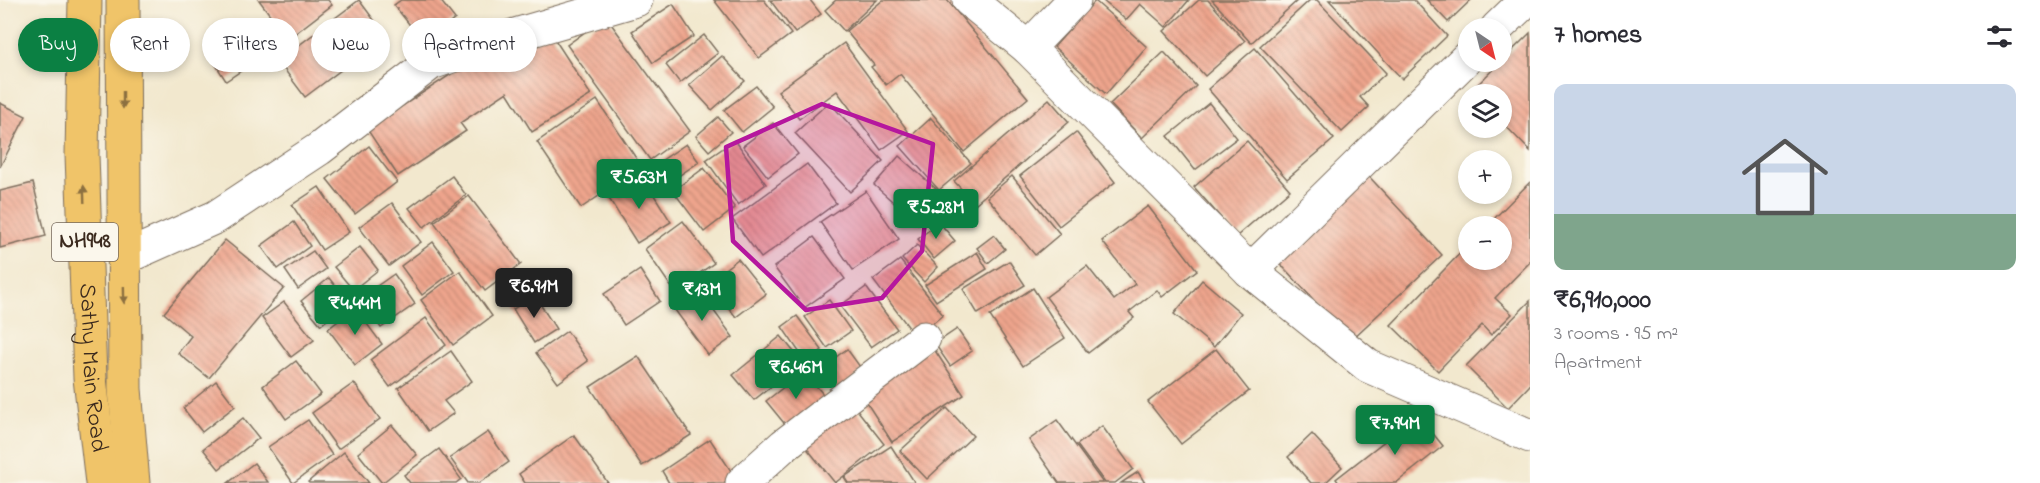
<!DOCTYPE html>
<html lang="en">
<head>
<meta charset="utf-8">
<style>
  body { margin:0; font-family:"Indie Flower",sans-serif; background:#f2f2f3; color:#2b2b33; height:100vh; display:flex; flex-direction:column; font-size:22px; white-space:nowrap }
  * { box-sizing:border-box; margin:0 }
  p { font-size:20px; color:#7c7c81 }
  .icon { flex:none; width:33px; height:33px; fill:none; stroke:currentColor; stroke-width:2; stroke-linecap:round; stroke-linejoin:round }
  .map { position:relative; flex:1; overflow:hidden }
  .sheet { display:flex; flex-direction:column; background:#fff; width:510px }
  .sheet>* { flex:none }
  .top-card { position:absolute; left:18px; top:18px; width:570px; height:54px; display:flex; gap:12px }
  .needle { width:39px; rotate:145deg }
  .controls { position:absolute; left:1458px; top:18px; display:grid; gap:12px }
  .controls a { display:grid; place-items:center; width:54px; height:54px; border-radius:50%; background:#fff; box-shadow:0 3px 9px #0003; font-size:30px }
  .price { position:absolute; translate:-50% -51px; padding:0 14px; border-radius:6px; background:#0b8043; color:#fff; font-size:20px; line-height:39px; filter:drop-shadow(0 2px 3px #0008) }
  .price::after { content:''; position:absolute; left:50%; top:36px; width:18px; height:14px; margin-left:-9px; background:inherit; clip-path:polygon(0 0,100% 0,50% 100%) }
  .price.active { background:#222; color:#fff }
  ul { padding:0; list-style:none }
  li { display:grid; align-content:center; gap:12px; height:318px; padding:0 24px }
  li span { display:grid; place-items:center; height:186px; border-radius:12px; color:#555 }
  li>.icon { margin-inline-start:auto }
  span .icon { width:108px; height:108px; fill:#fffc; stroke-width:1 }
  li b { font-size:26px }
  h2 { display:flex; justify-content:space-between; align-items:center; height:72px; padding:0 24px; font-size:26px }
  .chip { padding:0 21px; border-radius:27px; background:#fff; box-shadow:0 3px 9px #0003; font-size:21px; line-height:54px }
  .chip.active { background:#0b8043; color:#fff }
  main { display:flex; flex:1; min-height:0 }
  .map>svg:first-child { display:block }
  .building { fill:url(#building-back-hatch) }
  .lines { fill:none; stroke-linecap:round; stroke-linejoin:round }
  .minor-casing { stroke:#7b6c5c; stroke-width:35 }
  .trunk-casing { stroke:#7b6c5c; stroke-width:35 }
  .minor { stroke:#fff; stroke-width:33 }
  .trunk { stroke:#f0c469; stroke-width:33 }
  .oneway { fill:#8c6f40 }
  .marked { fill:#b5179e; fill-opacity:0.2; stroke:#b5179e; stroke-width:4.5; stroke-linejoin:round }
  .labels { text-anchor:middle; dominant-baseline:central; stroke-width:4.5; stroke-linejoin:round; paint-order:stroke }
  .shield { fill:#fbf7ec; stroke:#75685c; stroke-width:1.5 }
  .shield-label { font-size:22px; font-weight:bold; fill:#3b2a1e }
  .street-label { font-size:24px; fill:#3b2a1e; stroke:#fbf7ec }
</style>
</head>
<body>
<main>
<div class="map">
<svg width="1530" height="483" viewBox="0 0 1530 483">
  <defs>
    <pattern id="building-back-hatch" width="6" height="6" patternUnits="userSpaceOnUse" patternTransform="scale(1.5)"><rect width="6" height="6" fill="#efa58d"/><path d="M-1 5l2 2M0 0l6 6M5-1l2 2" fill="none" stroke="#c38773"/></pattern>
  </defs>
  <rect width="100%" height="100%" fill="#fbf7ec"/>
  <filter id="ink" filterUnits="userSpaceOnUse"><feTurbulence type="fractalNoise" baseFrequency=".0167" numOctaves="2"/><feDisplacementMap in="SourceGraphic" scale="12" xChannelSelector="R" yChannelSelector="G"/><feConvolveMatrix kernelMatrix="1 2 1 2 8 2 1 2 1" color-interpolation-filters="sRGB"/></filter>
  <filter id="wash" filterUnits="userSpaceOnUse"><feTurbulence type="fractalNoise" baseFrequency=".008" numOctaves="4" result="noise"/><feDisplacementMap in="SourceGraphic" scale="24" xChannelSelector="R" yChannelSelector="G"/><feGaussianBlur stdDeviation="1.35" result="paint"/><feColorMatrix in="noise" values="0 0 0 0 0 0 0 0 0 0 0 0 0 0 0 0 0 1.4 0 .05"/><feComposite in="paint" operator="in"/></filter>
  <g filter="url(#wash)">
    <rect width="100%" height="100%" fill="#f2e8ce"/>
    <g id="blocks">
      <g class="building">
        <polygon points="259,0 328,0 332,5 288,39"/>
        <polygon points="359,0 386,36 305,97 278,61"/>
        <polygon points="401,0 440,0 455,19 424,43 394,5"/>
        <polygon points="714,0 764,0 791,34 759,58"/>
        <polygon points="770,0 810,0 821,14 795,33"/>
        <polygon points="836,0 877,0 844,31 825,10"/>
        <polygon points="883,0 947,0 1028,98 964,152 900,74 886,85 871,67 874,65 846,31"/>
        <polygon points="1102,0 1189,0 1166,27 1140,4 1126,20"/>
        <polygon points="1199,0 1208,0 1245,41 1205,76 1164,31"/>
        <polygon points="1212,0 1298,0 1251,43"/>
        <polygon points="1310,0 1317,0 1386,73 1360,97 1369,107 1342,132 1260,46"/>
        <polygon points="1329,0 1414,0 1447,36 1402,79"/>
        <polygon points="1427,0 1471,0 1448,22"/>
        <polygon points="1095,1 1147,47 1106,94 1054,47"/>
        <polygon points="673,4 694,36 653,63 632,31"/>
        <polygon points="606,17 690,131 650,160 567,45"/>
        <polygon points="254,24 272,50 226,81 209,54"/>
        <polygon points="550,32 591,95 532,132 507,92 460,123 466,131 398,176 367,129 482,54 491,69"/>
        <polygon points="1530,33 1530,151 1502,122 1502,94 1474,94 1471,91"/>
        <polygon points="704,35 718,53 680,83 666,65"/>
        <polygon points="844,43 908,131 881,150 837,91 799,119 778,91"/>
        <polygon points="1255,48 1334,139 1287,179 1208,89"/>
        <polygon points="1164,52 1196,86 1142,138 1110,104"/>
        <polygon points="722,56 745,81 712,110 689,85"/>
        <polygon points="756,86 773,107 742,132 724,110"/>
        <polygon points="1049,99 1069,122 975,204 954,181"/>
        <polygon points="597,100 642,167 581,208 537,142"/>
        <polygon points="829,102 883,161 850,192 795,133"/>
        <polygon points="0,103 26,116 0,167"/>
        <polygon points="1209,103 1237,138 1195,170 1168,136"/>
        <polygon points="718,117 731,132 709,151 696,136"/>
        <polygon points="931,118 971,163 939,190 900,146"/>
        <polygon points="773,123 798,154 768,177 743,146"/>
        <polygon points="1076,132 1115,182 1059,226 1020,176"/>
        <polygon points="735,140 766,184 738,205 706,160"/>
        <polygon points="1247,141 1290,190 1237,236 1194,187"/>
        <polygon points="686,144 699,162 665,185 652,167"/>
        <polygon points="369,146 397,182 355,214 327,179"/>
        <polygon points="899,156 943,195 918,224 874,185"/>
        <polygon points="807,164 836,203 761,258 732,219"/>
        <polygon points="704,168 735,208 704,232 673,191"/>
        <polygon points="1363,170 1442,255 1351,340 1272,255"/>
        <polygon points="452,176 466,195 424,227 409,208"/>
        <polygon points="642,176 671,222 637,243 608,197"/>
        <polygon points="1012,176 1060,234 1035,255 987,197"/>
        <polygon points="1530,182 1530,262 1495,298 1512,314 1491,335 1482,325 1438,371 1391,325 1468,245 1468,260 1502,260 1502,226 1487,226"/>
        <polygon points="33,183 46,236 0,248 0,191"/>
        <polygon points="319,187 349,232 322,250 292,205"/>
        <polygon points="866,191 899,239 853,270 820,222"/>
        <polygon points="469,196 521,264 485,291 434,222"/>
        <polygon points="392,203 421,242 389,266 359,227"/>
        <polygon points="1148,206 1197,270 1162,297 1157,290 1129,312 1134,318 1088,353 1046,297 1087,266 1114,300 1135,284 1102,241"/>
        <polygon points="683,221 714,263 674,291 645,249"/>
        <polygon points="294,222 310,246 278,269 261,246"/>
        <polygon points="939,222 955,241 934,259 918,239"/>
        <polygon points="994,235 1005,249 988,263 977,248"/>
        <polygon points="814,237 845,279 804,308 774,267"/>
        <polygon points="225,240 284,288 209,378 178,353 191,336 164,313"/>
        <polygon points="433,242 454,271 422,295 401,266"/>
        <polygon points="917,245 938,267 924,282 902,259"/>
        <polygon points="360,247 378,270 353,290 334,267"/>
        <polygon points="313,251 326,269 298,289 285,270"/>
        <polygon points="977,252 987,269 936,301 925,285"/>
        <polygon points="738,259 766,294 736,317 708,282"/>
        <polygon points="900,260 943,315 916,337 873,280"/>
        <polygon points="1009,261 1025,285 978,314 963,289"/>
        <polygon points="640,270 660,301 624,325 604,294"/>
        <polygon points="460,271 492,316 453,345 421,300"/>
        <polygon points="394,274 415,304 381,328 360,298"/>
        <polygon points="329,278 348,302 321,325 301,301"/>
        <polygon points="1202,280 1241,313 1214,347 1174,314"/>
        <polygon points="866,287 897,329 871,347 840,306"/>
        <polygon points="697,288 733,337 708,355 672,306"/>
        <polygon points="1033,288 1065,338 1023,366 990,316"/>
        <polygon points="535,296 556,329 534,343 513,309"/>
        <polygon points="829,300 851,331 827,348 805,317"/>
        <polygon points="1530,301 1530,385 1508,408 1466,366"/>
        <polygon points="284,302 314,340 291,357 262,318"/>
        <polygon points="355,308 382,344 355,365 328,329"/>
        <polygon points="797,316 822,350 806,362 782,327"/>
        <polygon points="426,318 446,345 390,387 370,360"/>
        <polygon points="957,329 972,351 950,366 935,344"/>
        <polygon points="567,331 588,361 558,383 536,353"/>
        <polygon points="781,336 802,362 754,400 733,375"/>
        <polygon points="932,346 964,395 892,442 861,394"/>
        <polygon points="847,349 863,371 837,390 821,368"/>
        <polygon points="1216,349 1249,391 1181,444 1148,402"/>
        <polygon points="451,351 472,381 444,401 454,413 428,431 398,388"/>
        <polygon points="638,356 691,435 642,466 590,387"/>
        <polygon points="296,361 321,394 286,419 263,386"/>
        <polygon points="804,371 826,398 788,428 766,401"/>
        <polygon points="216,381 235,406 202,432 183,408"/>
        <polygon points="354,383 380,419 338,449 312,413"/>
        <polygon points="851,402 884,444 835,483 801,441"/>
        <polygon points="947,408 973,436 927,479 900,451"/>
        <polygon points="1418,415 1443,446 1396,483 1339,483 1336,479"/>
        <polygon points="243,418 259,438 219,469 203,449"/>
        <polygon points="308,420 332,455 293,483 268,447"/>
        <polygon points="1057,420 1103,483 1059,483 1029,440"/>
        <polygon points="392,425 417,455 382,483 358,453"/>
        <polygon points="1102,426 1133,469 1115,483 1105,483 1077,445"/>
        <polygon points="488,432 509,462 479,483 468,483 450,458"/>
        <polygon points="1312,434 1342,467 1325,483 1311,483 1288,457"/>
        <polygon points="574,435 608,483 525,483 519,474"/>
        <polygon points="710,439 735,477 725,483 669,483 662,471"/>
        <polygon points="891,446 915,483 848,483 844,477"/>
        <polygon points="439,449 461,479 456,483 410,483 404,475"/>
        <polygon points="344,452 369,483 309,483 308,482"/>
        <polygon points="254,463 268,482 228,483"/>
        <polygon points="1138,472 1145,483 1121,483"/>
      </g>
    </g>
  </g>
  <g filter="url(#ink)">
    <use href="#blocks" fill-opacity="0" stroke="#7b6c5c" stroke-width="1.5"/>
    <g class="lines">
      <defs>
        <g id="minor">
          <polyline points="969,0 1028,48 1250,271 1368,366 1530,436"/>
          <polyline points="1497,28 1526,0"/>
          <polyline points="1028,48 1074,0"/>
          <polyline points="124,258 216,217 319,149 431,63 515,35 636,0"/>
          <polyline points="1250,271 1468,57"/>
          <polyline points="742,483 784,445 924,338"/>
        </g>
        <g id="trunk">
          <path id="s1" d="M85 0 82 155 90 378 102 483"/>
          <polyline points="123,0 125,389 133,483"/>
        </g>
      </defs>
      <use href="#minor" class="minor-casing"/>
      <use href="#trunk" class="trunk-casing"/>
      <use href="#minor" class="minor"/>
      <use href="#trunk" class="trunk"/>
    </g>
    <defs><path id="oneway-solid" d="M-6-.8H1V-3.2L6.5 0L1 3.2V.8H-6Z" transform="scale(1.5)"/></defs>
    <g class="oneway">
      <use href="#oneway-solid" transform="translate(123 100) rotate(90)"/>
      <use href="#oneway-solid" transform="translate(84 194) rotate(-92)"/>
      <use href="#oneway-solid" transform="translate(124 295) rotate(89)"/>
    </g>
  </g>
  <path class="marked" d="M822 104 933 144 922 251 882 298 806 310 733 241 726 147Z"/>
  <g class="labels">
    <rect class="shield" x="52" y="223" width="66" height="38" rx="4.5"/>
    <g class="shield-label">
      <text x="85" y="242">NH948</text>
    </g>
    <g class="street-label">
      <text stroke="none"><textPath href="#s1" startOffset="368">Sathy Main Road</textPath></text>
    </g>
  </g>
</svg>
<div class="controls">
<a><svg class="needle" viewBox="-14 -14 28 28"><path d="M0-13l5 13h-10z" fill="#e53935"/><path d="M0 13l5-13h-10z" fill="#7c7c81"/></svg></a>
<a><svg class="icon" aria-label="layers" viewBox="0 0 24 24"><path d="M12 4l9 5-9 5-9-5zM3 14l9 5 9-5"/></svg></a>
<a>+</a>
<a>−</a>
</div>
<b class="price" style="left:639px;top:210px">₹5.63M</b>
<b class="price" style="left:936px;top:240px">₹5.28M</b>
<b class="price active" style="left:534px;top:319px">₹6.91M</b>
<b class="price" style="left:702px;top:322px">₹13M</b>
<b class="price" style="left:355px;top:336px">₹4.44M</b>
<b class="price" style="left:796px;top:400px">₹6.46M</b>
<b class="price" style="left:1395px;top:456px">₹7.94M</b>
<div class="top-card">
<a class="chip active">Buy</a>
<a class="chip">Rent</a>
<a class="chip">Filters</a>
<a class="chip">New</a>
<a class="chip">Apartment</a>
</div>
</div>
<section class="sheet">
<h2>7 homes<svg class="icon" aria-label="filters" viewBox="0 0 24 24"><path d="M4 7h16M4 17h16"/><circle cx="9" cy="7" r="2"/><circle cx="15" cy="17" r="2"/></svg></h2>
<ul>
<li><span style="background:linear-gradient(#c9d6e8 70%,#7fa58c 0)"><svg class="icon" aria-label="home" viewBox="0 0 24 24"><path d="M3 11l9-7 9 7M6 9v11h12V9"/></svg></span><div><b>₹6,910,000</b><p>3 rooms · 95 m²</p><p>Apartment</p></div></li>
</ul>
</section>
</main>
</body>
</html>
